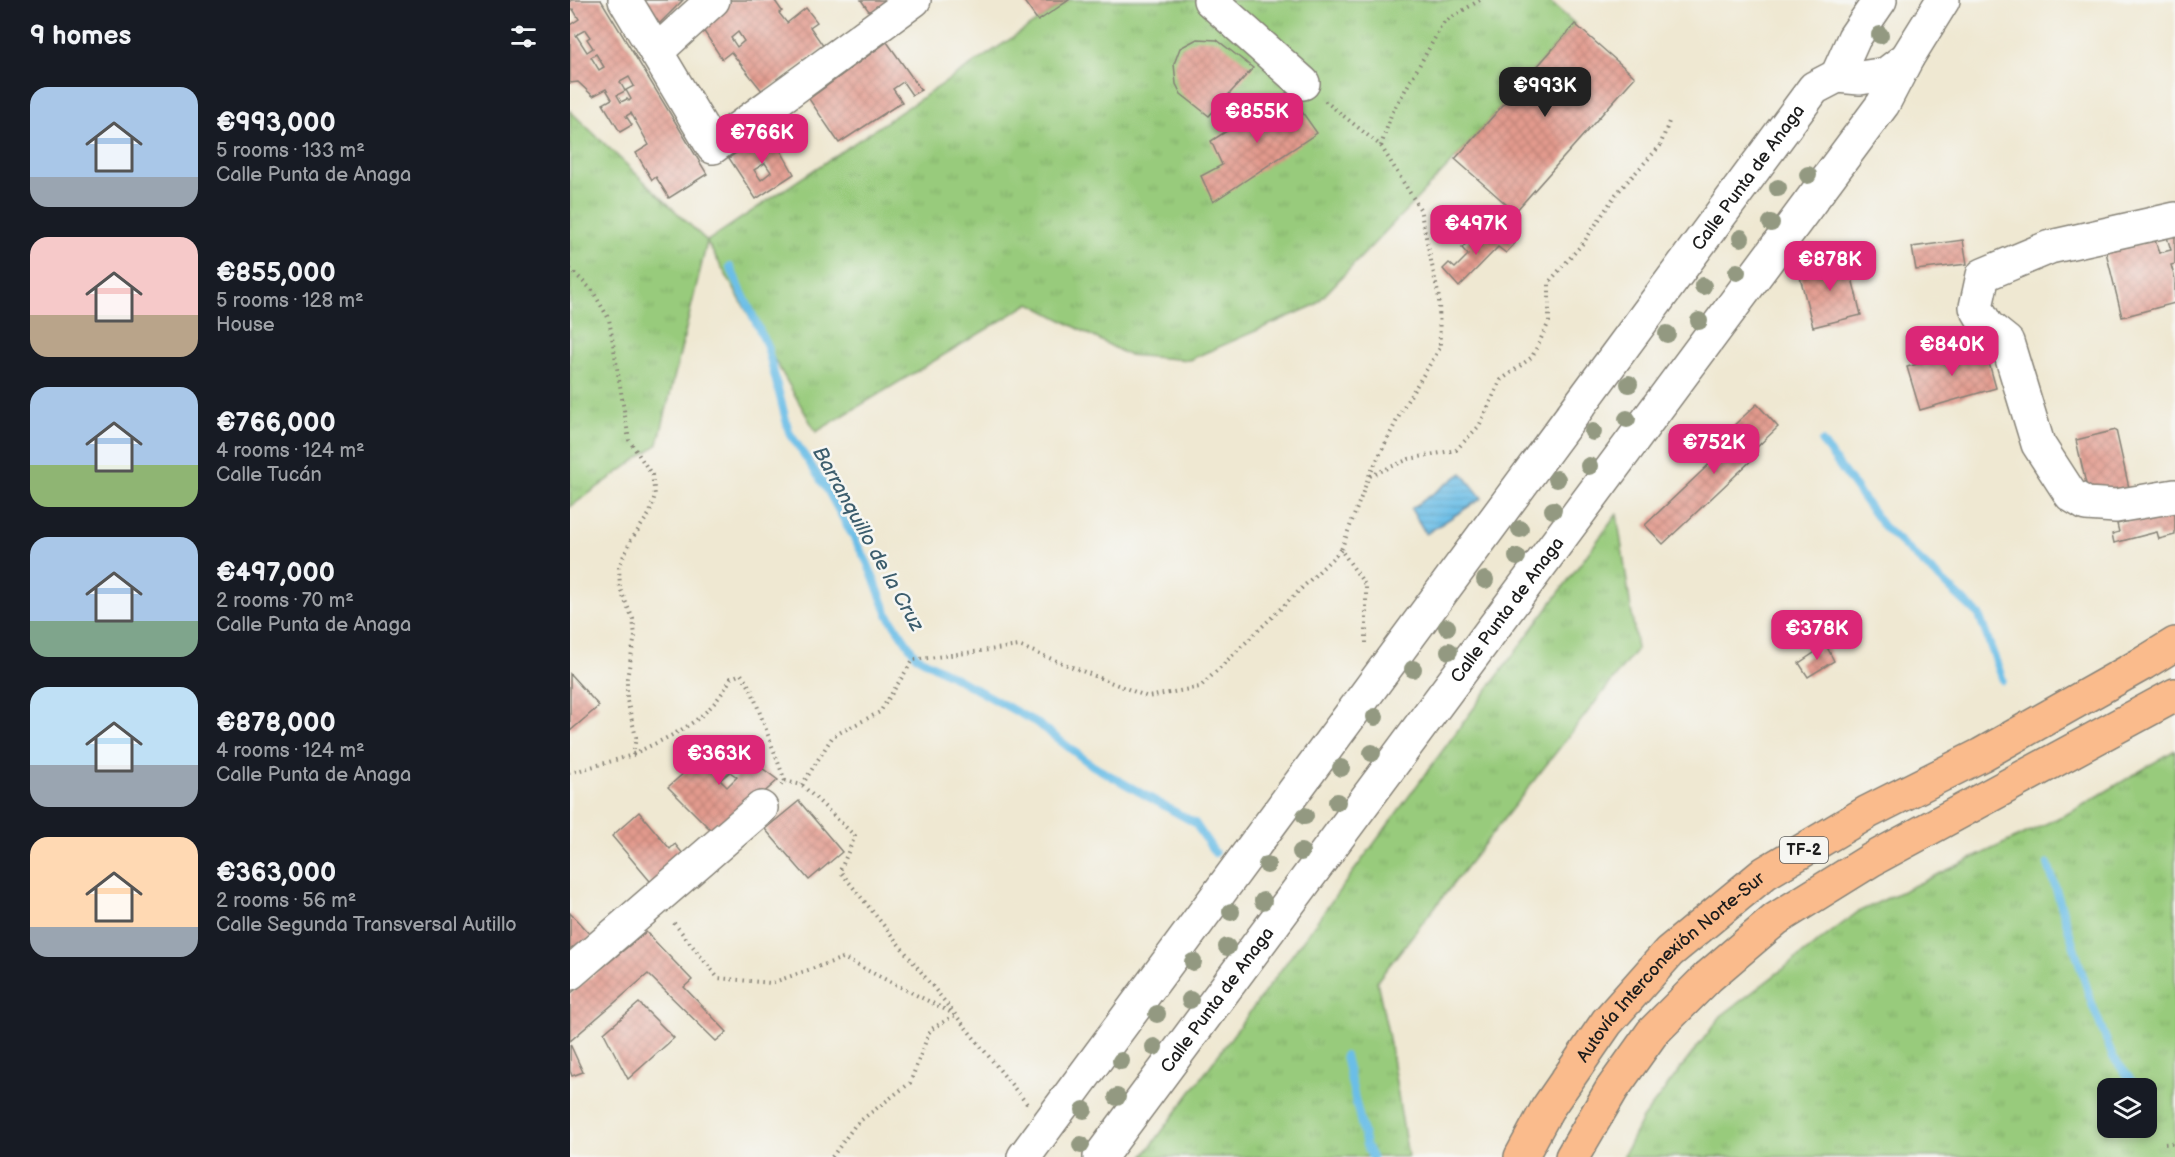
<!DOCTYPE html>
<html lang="en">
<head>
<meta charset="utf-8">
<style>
  body { margin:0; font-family:"Balsamiq Sans",sans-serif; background:#20242c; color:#f1f3f6; height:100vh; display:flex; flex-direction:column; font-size:22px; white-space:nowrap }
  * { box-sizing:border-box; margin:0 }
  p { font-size:20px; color:#9ea1a6 }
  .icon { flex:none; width:33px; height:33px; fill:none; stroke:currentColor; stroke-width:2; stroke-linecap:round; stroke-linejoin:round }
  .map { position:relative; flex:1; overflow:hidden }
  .side { display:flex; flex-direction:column; background:#171b24; width:570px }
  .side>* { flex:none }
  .fabs { position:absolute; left:1527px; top:1078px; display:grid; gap:12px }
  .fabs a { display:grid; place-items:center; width:60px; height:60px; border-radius:12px; background:#171b24; box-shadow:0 3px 9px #0003; font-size:30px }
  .price { position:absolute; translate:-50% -51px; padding:0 14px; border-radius:12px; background:#db2777; color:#fff; font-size:20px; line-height:39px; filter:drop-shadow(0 2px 3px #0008) }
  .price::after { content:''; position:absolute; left:50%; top:36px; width:18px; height:14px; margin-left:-9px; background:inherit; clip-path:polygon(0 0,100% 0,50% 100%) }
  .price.on { background:#222; color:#fff }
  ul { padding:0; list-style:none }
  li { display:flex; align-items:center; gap:18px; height:150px; padding:0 30px }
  li span { display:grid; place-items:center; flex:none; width:168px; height:120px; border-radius:18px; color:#555 }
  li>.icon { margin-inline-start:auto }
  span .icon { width:72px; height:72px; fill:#fffc; stroke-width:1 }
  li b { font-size:26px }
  h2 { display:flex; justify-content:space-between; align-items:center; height:72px; padding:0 30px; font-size:26px }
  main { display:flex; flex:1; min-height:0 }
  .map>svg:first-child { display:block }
  .grass { fill:url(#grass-tufts); stroke:#5a744c; stroke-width:1.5; fill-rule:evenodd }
  .water { fill:url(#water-rules); stroke:#446d82; stroke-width:1.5 }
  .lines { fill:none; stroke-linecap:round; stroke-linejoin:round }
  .stream { stroke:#6bbee7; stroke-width:8 }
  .building { fill:url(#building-cross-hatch); fill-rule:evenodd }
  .minor-casing { stroke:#868277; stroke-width:36 }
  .highway-casing { stroke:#868277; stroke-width:36 }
  .path { stroke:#868277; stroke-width:4; stroke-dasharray:1.5 4.5; stroke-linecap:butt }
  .minor { stroke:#fff; stroke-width:33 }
  .highway { stroke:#fabb8c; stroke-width:33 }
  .tree { fill:#939981 }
  .labels { text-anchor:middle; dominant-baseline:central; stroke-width:5; stroke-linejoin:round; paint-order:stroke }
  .shield { fill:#f6f6f2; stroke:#5d5d5c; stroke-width:1.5 }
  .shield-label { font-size:16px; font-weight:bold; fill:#1c1c1c }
  .street-label { font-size:18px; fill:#1c1c1c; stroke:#f6f6f2 }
  .water-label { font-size:20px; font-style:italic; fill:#3c5d6d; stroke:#f6f6f2 }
</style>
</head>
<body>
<main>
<section class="side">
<h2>9 homes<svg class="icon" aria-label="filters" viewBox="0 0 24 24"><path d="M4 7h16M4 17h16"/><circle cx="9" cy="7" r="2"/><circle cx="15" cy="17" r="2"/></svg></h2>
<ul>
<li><span style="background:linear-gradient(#a9c7e8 75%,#9aa5b1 0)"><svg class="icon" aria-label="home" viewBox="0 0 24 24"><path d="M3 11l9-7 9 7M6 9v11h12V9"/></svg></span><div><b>€993,000</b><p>5 rooms · 133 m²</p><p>Calle Punta de Anaga</p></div></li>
<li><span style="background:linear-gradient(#f6c9c9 65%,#b9a48a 0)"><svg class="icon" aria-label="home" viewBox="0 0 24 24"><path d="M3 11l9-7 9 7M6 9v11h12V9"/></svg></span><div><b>€855,000</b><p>5 rooms · 128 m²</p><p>House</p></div></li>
<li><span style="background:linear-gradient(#a9c7e8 65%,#8fb573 0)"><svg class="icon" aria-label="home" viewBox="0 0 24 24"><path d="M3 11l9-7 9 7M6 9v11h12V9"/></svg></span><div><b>€766,000</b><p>4 rooms · 124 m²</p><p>Calle Tucán</p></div></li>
<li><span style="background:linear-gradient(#a9c7e8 70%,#7fa58c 0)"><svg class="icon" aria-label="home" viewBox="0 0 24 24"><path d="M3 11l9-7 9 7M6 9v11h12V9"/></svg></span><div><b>€497,000</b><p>2 rooms · 70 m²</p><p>Calle Punta de Anaga</p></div></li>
<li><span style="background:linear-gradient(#bfe0f5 65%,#9aa5b1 0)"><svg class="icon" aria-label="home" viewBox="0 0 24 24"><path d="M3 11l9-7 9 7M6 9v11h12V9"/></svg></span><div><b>€878,000</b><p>4 rooms · 124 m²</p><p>Calle Punta de Anaga</p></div></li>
<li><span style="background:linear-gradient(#ffd9b3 75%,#9aa5b1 0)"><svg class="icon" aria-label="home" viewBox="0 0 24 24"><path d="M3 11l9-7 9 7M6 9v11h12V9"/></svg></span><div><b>€363,000</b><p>2 rooms · 56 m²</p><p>Calle Segunda Transversal Autillo</p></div></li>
</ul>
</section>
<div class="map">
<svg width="1605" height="1157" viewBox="0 0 1605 1157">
  <defs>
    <pattern id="grass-tufts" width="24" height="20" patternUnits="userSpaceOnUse" patternTransform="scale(1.5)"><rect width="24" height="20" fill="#98cb7c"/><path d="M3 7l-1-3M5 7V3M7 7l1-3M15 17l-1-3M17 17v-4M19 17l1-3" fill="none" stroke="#82ae6b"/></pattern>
    <pattern id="water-rules" width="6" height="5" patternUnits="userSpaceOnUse" patternTransform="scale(1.5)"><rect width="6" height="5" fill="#6bbee7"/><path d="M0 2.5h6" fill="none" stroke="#5ca3c6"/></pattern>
    <pattern id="building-cross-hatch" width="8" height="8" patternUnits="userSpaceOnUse" patternTransform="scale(1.5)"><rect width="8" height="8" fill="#e29a8d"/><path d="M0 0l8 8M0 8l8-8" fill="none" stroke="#c18479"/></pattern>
  </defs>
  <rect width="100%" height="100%" fill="#f6f6f2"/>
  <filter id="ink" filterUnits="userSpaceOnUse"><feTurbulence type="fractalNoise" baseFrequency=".0167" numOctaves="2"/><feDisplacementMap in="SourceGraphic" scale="12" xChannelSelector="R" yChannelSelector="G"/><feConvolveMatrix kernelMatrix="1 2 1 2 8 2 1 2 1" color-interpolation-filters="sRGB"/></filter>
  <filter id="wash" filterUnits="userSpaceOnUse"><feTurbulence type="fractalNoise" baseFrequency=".008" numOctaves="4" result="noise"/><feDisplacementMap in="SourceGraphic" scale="24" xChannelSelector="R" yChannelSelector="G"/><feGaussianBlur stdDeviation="1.35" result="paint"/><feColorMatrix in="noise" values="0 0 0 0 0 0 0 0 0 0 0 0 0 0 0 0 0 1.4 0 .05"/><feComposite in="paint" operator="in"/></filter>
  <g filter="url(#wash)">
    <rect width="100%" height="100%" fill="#efe8d2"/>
    <g class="grass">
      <polygon points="499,0 978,0 1005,24 885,159 745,305 619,360 558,355 460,303 246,432 137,242 88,444 0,507 0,111 137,241"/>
      <polygon points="1047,514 1067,649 807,981 818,1033 838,1157 573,1157"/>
      <path d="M1605 750V1157H1053L1072 1119 1151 1016 1288 912 1503 811ZM1538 1089H1576V1128H1538Z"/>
    </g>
    <polygon class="water" points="892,473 912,498 856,534 841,509"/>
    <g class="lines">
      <g class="stream">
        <polyline points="160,267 197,346 219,432 258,491 297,562 318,615 346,656 467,723 523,766 625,823 645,853"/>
        <polyline points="1252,442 1314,527 1409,615 1433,680"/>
        <polyline points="1478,864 1522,1004 1543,1057 1568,1089"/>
        <polyline points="775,1056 796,1145 802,1157"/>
        <polyline points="1576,1101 1583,1110"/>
      </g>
    </g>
    <g id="blocks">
      <g class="building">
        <path d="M0 0H31L137 174 99 198 86 177 82 180 66 153 79 145 61 113 56 116 62 125 50 132 33 104 42 99 36 89 23 96 8 82 0 83V25L9 19 3 9 0 11ZM15 30 20 37 17 39 23 48 17 52 6 35ZM26 54 34 67 29 70 21 57ZM59 77 64 86 56 90 61 99 59 101 57 99 51 102 47 95 55 91 50 82Z"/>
        <polygon points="69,0 113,0 89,24 82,23"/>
        <path d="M161 0H207L205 1 212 11 209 13 217 23 236 8 247 22 240 27 254 47 193 92 161 52 152 59 131 27ZM168 32 174 41 167 47 161 38Z"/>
        <polygon points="291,0 320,0 301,14"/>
        <polygon points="453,0 499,0 468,21"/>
        <polygon points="1005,24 1065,77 945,212 885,159"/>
        <polygon points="627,39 647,40 683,68 639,116 611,94 606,84 604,64 610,48"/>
        <polygon points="317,42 351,90 342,95 333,82 323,89 332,102 269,143 239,99"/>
        <polygon points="718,92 747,133 643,202 631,176 652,165 641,141"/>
        <path d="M199 130 224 174 186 199 159 158ZM195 163 201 172 191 180 184 170Z"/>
        <polygon points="906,232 915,240 921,232 932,242 937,237 945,243 936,253 928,247 889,287 873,269 879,263 885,268 898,255 892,248"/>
        <polygon points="1605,235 1605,264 1601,265 1605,279 1605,303 1552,317 1536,252 1585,240 1589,253 1601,250 1597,237"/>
        <polygon points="1393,240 1397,264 1346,270 1342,247"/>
        <polygon points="1277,257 1291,315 1243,327 1228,269"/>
        <polygon points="1414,345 1426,388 1350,410 1337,367"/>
        <polygon points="1187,404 1208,427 1183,451 1187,455 1093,544 1075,525 1169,436 1161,428"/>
        <polygon points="1546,430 1559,488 1519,497 1506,440"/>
        <polygon points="1605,509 1605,535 1589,539 1587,532 1544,543 1542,534 1549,532 1547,524"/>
        <polygon points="1256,645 1264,661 1238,677 1229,663"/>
        <polygon points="0,674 29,706 0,731"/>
        <path d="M130 741 152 762 163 752 184 762 208 780 146 835 98 787 116 771 109 760ZM160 772 167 777 157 787 150 780Z"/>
        <polygon points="229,801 272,852 239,880 195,829"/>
        <polygon points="69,812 100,849 105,844 118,860 85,887 42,836"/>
        <polygon points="0,913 22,937 0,956"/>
        <polygon points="76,932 122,980 114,987 157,1032 146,1041 78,974 0,1041 0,994"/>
        <polygon points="69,1003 104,1038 58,1079 34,1033"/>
        <polygon points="0,1044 13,1072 2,1076 0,1071"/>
      </g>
    </g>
  </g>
  <g filter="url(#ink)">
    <use href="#blocks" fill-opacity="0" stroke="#868277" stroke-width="1.5"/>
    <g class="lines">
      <defs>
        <g id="minor">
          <polyline points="55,0 143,147 344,0"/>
          <polyline points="640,0 733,83"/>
          <polyline points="86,52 143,0"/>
          <polyline points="1267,76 1284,38 1310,0"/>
          <polyline points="1605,219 1480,247 1413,275 1406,307 1417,326 1437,342 1468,444 1501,495 1516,504 1546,506 1605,496"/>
          <polyline points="0,973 191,808"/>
          <path id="s1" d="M454 1157 1244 88 1267 76 1290 78 1316 74 1337 58"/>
          <path id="s2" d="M530 1157 1313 104 1337 58 1373 0"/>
        </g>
        <g id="highway">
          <path id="s3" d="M951 1157 977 1109 1037 1022 1099 952 1195 873 1298 812 1411 755 1574 663 1605 644"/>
          <polyline points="1002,1157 1042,1089 1082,1033 1138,977 1206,919 1301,860 1605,695"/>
        </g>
      </defs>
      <use href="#minor" class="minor-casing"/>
      <use href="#highway" class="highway-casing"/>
      <g class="path">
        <polyline points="755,101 811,146 850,209 869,298 870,348 834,406 799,476 771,550 796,586 796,643"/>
        <polyline points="811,146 821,115 874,22 910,0"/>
        <polyline points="0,269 22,290 39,319 59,440 82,475 85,495 80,513 61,540 49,566 50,589 63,619 65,636 57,678 57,700 66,737 63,755 0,773"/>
        <polyline points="800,476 839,459 886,450 909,426 931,380 962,357 979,322 979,282 1014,242 1046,194 1090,146 1100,119"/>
        <path d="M63 754C105 734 139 721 161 678L171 674 181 689 215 781 209 787"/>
        <polyline points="215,781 232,785 285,836 270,871 457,1104"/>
        <polyline points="232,785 263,736 310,712 343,660 449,646 578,697 630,687 771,550"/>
        <polyline points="104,923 148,978 201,983 273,958 382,1013"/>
        <polyline points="1595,1144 1605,1143"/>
        <polyline points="262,1157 286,1124 340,1083 360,1030 385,1015"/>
      </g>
      <use href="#minor" class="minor"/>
      <use href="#highway" class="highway"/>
    </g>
    <g class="tree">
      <circle cx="1310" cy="35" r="9"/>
      <circle cx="1238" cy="175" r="9"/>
      <circle cx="1208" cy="188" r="9"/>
      <circle cx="1201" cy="223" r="9"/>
      <circle cx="1171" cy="238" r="9"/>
      <circle cx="1167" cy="272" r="9"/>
      <circle cx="1133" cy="286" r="9"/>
      <circle cx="1129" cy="321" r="9"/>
      <circle cx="1097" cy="334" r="9"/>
      <circle cx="1059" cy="384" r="9"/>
      <circle cx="1057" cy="419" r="9"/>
      <circle cx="1023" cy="432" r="9"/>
      <circle cx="1019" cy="466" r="9"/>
      <circle cx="987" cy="479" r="9"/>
      <circle cx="983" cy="510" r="9"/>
      <circle cx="950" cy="529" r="9"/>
      <circle cx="947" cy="557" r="9"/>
      <circle cx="915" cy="580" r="9"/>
      <circle cx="877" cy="627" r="9"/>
      <circle cx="879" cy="651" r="9"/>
      <circle cx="843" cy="669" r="9"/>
      <circle cx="805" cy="717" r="9"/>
      <circle cx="802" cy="753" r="9"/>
      <circle cx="771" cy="768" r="9"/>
      <circle cx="767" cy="802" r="9"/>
      <circle cx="735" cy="816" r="9"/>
      <circle cx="731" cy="852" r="9"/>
      <circle cx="697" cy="865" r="9"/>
      <circle cx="693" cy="901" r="9"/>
      <circle cx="661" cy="912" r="9"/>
      <circle cx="657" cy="947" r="9"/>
      <circle cx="623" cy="962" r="9"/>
      <circle cx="620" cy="1000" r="9"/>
      <circle cx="587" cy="1014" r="9"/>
      <circle cx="584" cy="1047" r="9"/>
      <circle cx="551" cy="1061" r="9"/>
      <circle cx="547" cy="1097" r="9"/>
      <circle cx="514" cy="1110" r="9"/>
      <circle cx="511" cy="1145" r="9"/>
    </g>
  </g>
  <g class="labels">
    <rect class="shield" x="1210" y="837" width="48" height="26" rx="4.5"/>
    <g class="shield-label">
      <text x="1234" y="850">TF-2</text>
    </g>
    <g class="street-label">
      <text stroke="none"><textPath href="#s1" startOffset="1218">Calle Punta de Anaga</textPath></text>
      <text stroke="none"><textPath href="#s2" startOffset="682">Calle Punta de Anaga</textPath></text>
      <text stroke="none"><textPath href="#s3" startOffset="244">Autovía Interconexión Norte-Sur</textPath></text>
      <text stroke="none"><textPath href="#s2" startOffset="196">Calle Punta de Anaga</textPath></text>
    </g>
    <g class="water-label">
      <text transform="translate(298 539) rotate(61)">Barranquillo de la Cruz</text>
    </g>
  </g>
</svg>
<div class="fabs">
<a><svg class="icon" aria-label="layers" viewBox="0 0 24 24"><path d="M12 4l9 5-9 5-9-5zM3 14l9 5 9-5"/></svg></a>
</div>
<b class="price on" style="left:975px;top:118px">€993K</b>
<b class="price" style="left:687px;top:144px">€855K</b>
<b class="price" style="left:192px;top:165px">€766K</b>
<b class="price" style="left:906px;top:256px">€497K</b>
<b class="price" style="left:1260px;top:292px">€878K</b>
<b class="price" style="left:1382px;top:377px">€840K</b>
<b class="price" style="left:1144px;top:475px">€752K</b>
<b class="price" style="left:1247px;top:661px">€378K</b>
<b class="price" style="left:149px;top:786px">€363K</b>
</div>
</main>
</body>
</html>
